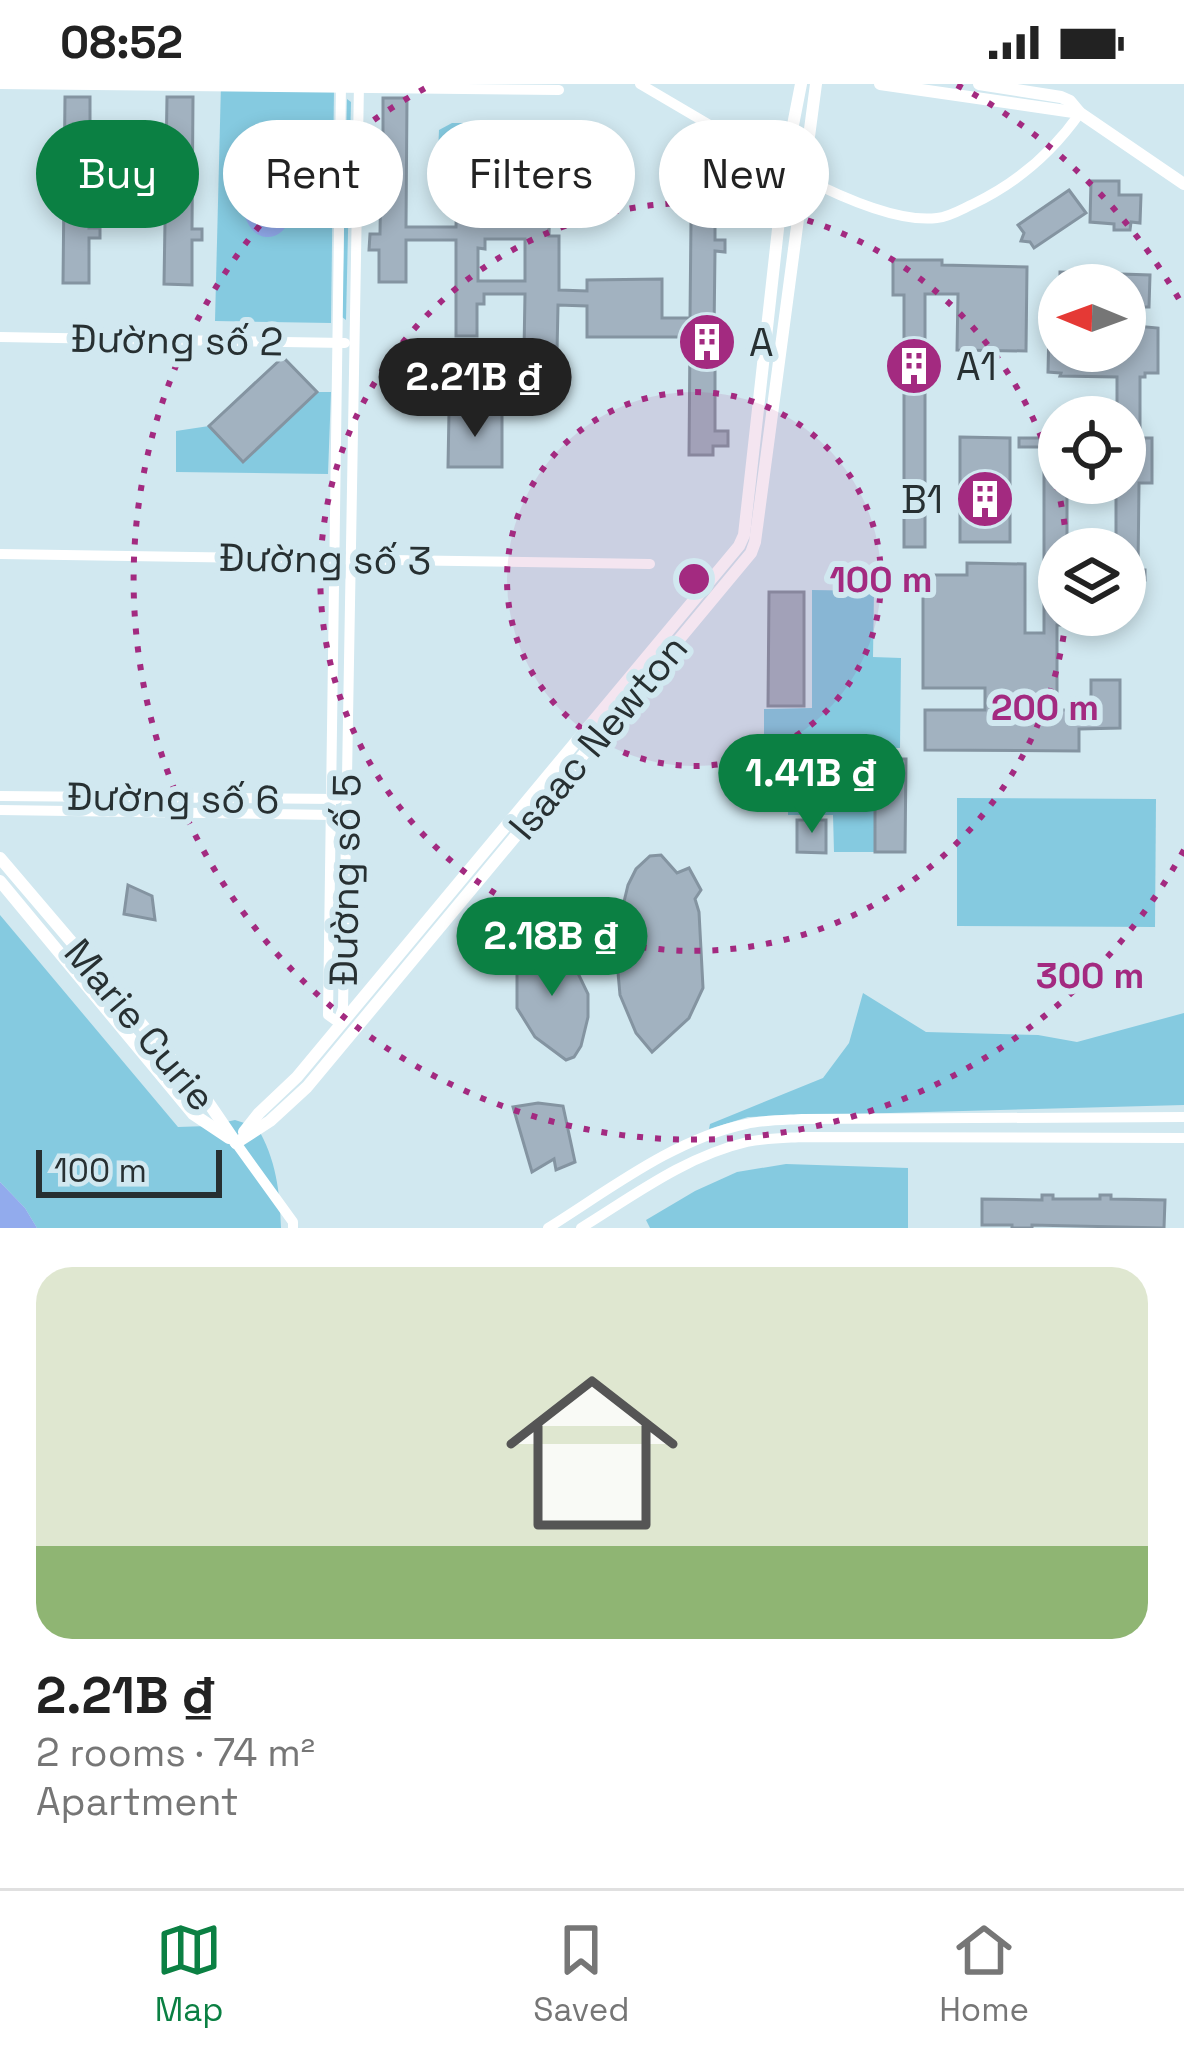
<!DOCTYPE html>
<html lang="en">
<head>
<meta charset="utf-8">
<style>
  body { margin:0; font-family:"Space Grotesk",sans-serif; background:#f2f2f2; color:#222; height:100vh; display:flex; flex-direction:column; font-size:45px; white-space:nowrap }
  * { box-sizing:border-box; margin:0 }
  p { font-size:39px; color:#767676 }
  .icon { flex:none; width:66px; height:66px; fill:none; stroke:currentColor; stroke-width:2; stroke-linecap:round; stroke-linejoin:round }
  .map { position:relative; height:1144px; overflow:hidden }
  .panel { display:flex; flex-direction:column; background:#fff; flex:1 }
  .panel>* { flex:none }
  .top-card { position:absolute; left:36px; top:36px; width:1113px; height:108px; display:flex; gap:24px }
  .needle { width:78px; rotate:271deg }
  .controls { position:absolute; left:1038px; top:180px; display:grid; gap:24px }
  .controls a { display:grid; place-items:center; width:108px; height:108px; border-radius:50%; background:#fff; box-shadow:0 6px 18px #0003; font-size:60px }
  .scale { position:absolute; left:36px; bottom:30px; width:186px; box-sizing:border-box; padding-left:12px; border:6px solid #273032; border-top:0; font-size:33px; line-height:42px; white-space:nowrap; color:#273032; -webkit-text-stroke:9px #d1e8f0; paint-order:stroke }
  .price { position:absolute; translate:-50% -102px; padding:0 27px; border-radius:42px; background:#0b8043; color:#fff; font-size:39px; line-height:78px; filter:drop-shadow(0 3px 6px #0008) }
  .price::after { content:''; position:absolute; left:50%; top:72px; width:36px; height:27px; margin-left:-18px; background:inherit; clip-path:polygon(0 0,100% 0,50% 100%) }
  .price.active { background:#222; color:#fff }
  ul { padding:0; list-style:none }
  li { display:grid; align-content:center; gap:24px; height:636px; padding:0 36px }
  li+li { border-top:3px solid #e0e0e0 }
  li span { display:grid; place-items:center; height:372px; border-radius:36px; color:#555 }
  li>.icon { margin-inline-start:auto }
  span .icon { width:216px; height:216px; fill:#fffc; stroke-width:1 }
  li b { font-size:51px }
  .pill { padding:0 42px; border-radius:54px; background:#fff; box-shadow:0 6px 18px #0003; font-size:42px; line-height:108px }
  .pill.active { background:#0b8043; color:#fff }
  .status { display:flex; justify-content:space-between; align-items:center; height:84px; padding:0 60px; background:#fff; direction:ltr }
  .status svg { height:33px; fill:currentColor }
  .dock { display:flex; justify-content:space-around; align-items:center; height:168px; border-top:3px solid #e0e0e0; background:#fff; font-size:33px; color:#767676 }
  .dock a { display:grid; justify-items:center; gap:6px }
  .dock .active { color:#0b8043 }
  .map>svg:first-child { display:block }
  .green { fill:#85cae0 }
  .water { fill:#92abed }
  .building { fill:#a2b2c0; stroke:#8494a1; stroke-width:3; fill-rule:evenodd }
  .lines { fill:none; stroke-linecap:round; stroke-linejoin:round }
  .minor { stroke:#fff; stroke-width:10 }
  .tertiary { stroke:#fff; stroke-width:12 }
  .ring { fill:none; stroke:#a32a80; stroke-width:6; stroke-dasharray:6 12 }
  .labels { text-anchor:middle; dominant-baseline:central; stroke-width:12; stroke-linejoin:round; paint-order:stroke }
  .street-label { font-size:39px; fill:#273032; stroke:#d1e8f0 }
  .poi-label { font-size:39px; fill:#273032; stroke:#d1e8f0; text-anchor:start }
  .centre { fill:#a32a80; stroke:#d1e8f0; stroke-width:6 }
  .ring-label { font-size:36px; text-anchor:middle; font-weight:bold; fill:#a32a80; stroke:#d1e8f0; stroke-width:12; stroke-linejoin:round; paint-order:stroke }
</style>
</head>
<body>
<div class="status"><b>08:52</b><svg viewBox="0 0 49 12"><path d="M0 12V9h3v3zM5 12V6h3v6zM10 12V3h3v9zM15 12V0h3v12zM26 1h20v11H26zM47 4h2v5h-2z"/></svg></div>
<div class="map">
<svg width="1184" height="1144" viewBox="0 0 1184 1144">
  <rect width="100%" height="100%" fill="#d1e8f0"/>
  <g class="green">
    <polygon points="221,0 334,5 331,239 215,237"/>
    <polygon points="347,15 351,18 346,236 342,233"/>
    <polygon points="452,39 527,39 542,46 547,61 538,76 533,78 450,77 438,69 439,46"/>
    <polygon points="317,308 331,308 328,390 176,388 176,347 209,342 243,378"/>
    <polygon points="812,506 874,507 873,573 901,574 900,664 764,664 764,625 812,624"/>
    <polygon points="788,674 875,675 875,768 834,768 833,731 788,731"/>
    <polygon points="957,714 1156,715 1155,843 957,842"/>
    <path d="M0 831 178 1043 208 1042 235 1036 257 1043C276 1075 280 1107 281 1144H37L25 1124 0 1098Z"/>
    <polygon points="863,909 926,948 1038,951 1077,958 1184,929 1184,1021 748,1033 709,1045 710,1040 823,994 849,959"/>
    <polygon points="786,1080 908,1084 908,1144 650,1144 646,1136 695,1107 737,1088"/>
  </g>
  <g class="water">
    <path d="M271 55C306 68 303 156 266 153 234 151 229 65 271 55Z"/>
    <polygon points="0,1098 25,1124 37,1144 0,1144"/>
  </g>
  <g class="building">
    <polygon points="65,13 90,13 90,57 101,58 101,70 90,70 89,144 100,144 100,154 89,154 89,199 63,199"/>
    <polygon points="167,13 193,13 192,145 202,145 202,156 192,156 192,201 164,200"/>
    <path d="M383 14H407L406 143H456L457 98H479L478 142H526V94H550L549 152H559V206L587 207V196L662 195V234H690L691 136 715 137V156H725V168L715 167 714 249H724V264H715V347H728V362H713V371H689L690 253H587V222L558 221 557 268 524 267 525 210H484V220H477V252H456V156H406V198H379V166H369L370 150H380L381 81H371L372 69H383ZM485 155H525V197H478V164L485 165Z"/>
    <polygon points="1091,97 1119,97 1119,111 1141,111 1140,139 1131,138 1130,146 1114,146 1114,140 1090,138"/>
    <polygon points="1069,106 1086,129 1034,164 1030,158 1021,157 1024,149 1018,141"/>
    <polygon points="893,176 942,176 942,181 1027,183 1026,267 957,266 958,210 925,210 925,463 904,463 904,211 893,211"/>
    <polygon points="1060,188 1150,191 1149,223 1125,223 1125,201 1060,201"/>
    <polygon points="1125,241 1158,244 1158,289 1145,289 1145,293 1140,293 1140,354 1152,354 1152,399 1139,399 1138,486 1145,486 1145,496 1138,496 1138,505 1125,505 1125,465 1116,465 1116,399 1125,399 1125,333 1117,333 1117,293 1060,292 1061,289 1048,288 1049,244 1059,244 1059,267 1125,267"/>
    <polygon points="283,273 317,308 243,378 209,342"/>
    <polygon points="456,276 468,278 468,287 494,296 484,316 470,307 472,303 451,295 447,284"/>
    <polygon points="449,328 502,329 502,383 448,383"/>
    <polygon points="960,353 1010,354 1010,458 960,458"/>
    <polygon points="1019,354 1059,354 1059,399 1067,399 1067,465 1059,465 1059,531 1066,531 1066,541 1057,541 1057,626 1091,626 1091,596 1120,596 1120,644 1079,645 1079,667 925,666 925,626 985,626 985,604 923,604 923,491 967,491 967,479 1025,480 1025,549 1044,549 1044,363 1019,363"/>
    <polygon points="769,508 804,508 804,622 768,622"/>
    <polygon points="875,675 906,675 905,768 875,768"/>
    <polygon points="797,736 826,736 826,769 797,768"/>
    <polygon points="661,771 677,789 689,784 701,806 695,815 699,828 703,904 689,934 652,968 636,949 620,911 616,866 618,843 628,801 636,785 650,772"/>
    <polygon points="128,801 152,812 155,836 124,830"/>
    <polygon points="534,854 556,865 574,881 588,910 588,933 581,962 574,973 566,976 535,953 517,924 517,885 522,869"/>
    <polygon points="538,1019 563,1022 575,1078 556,1086 554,1075 532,1088 513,1023"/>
    <polygon points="1042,1111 1053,1111 1053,1115 1100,1115 1100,1111 1111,1111 1111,1115 1165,1116 1164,1144 1032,1141 1032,1144 1012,1144 1012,1141 982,1141 982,1115 1042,1116"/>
  </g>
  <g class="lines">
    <g class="minor">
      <polyline points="0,0 559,6"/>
      <polyline points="341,0 328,931 335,936 339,935 343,924 359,0"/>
      <polyline points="640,0 754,67"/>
      <path d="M802 93C837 111 897 139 937 134 949 133 962 125 973 120 1017 99 1052 69 1080 29"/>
      <polyline points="0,253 345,259"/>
      <polyline points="0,470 650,480"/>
      <polyline points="0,712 337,715"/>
      <polyline points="0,726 333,731"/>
      <polyline points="236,1059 293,1138 293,1144"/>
      <path d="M548 1144C609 1106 674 1055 746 1040 764 1036 784 1036 802 1035L1184 1033"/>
      <path d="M581 1144C633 1112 686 1072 747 1058 765 1054 785 1054 803 1053L1184 1054"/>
    </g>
    <g class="tertiary">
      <polyline points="880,0 1080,29"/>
      <polyline points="979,0 1061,13 1070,17 1080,29 1184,100"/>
      <polyline points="0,774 208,1018 236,1059"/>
      <polyline points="0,797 193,1030 229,1054"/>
      <polyline points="244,1048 259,1029 297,993 739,462 744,451 785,82 801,0"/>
      <polyline points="236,1059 270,1037 307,1003 751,469 755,458 816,0"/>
    </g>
  </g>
  <circle cx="694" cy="495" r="187" fill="#a32a80" fill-opacity=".12"/>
  <g class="ring">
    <circle cx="694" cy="495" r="187"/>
    <path d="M1066 534A374 374 0 1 1 1067 462"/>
    <path d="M1184 766A560 560 0 1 1 431 1M957 1A560 560 0 0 1 1184 224"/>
  </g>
  <defs>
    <symbol id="building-disc" viewBox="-11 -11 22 22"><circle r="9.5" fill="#a32a80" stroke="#d1e8f0"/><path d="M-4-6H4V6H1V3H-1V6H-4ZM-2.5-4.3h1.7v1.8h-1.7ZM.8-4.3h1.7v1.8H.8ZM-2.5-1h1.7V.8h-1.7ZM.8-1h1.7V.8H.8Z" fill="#fff"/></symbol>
  </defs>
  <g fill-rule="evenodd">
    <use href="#building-disc" x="674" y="225" width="66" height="66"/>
    <use href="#building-disc" x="881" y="249" width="66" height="66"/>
    <use href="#building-disc" x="952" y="382" width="66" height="66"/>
  </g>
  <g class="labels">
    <g class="street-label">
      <text transform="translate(177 256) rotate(1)">Đường số 2</text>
      <text transform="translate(325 475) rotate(1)">Đường số 3</text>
      <text transform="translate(598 653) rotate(-50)">Isaac Newton</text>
      <text transform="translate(173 714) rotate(1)">Đường số 6</text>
      <text transform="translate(345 796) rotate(-89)">Đường số 5</text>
      <text transform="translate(140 941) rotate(50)">Marie Curie</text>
    </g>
    <g class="poi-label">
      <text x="749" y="258">A</text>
      <text x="956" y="282">A1</text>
      <text x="943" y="415" text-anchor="end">B1</text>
    </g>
  </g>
  <circle cx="694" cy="495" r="18" class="centre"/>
  <g class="ring-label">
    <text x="881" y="508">100 m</text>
    <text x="1045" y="636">200 m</text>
    <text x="1090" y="904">300 m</text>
  </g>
</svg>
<div class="controls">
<a><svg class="needle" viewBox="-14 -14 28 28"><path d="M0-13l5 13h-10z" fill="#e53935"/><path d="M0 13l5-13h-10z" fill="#767676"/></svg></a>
<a><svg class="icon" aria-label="locate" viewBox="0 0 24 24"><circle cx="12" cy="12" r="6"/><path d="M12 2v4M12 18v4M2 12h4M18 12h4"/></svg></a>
<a><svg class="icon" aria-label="layers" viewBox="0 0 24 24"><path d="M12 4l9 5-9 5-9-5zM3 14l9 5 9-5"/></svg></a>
</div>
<div class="scale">100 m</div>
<b class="price active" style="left:475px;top:356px">2.21B ₫</b>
<b class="price" style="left:812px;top:752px">1.41B ₫</b>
<b class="price" style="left:552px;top:915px">2.18B ₫</b>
<div class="top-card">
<a class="pill active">Buy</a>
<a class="pill">Rent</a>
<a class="pill">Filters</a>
<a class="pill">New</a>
</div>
</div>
<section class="panel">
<ul>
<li><span style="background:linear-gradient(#dfe7d0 75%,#8fb573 0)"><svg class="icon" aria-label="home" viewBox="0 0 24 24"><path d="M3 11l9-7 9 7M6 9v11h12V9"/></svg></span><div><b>2.21B ₫</b><p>2 rooms · 74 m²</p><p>Apartment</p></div></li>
</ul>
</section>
<nav class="dock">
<a class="active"><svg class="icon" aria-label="map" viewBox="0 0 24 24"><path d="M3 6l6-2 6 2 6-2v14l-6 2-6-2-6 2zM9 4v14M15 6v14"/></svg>Map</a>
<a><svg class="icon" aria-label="saved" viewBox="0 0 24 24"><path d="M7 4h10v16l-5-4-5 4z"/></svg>Saved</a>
<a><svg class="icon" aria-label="home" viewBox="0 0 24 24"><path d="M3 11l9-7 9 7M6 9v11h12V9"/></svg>Home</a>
</nav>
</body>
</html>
